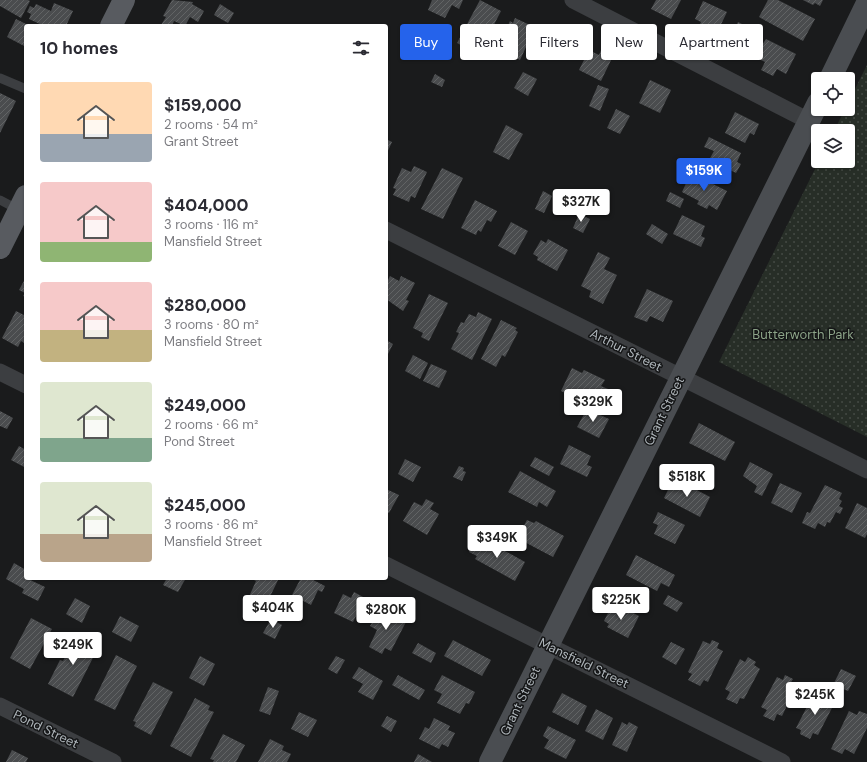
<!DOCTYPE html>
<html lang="en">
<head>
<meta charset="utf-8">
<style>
  body { margin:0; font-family:"DM Sans",sans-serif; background:#f2f2f3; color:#2b2b33; height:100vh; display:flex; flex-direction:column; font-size:15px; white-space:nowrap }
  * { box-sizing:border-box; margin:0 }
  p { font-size:13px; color:#7c7c81 }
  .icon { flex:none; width:22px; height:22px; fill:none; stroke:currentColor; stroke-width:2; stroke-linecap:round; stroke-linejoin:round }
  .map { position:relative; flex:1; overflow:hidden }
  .details { position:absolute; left:24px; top:24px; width:364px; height:556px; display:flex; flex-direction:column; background:#fff; border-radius:4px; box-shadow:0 1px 3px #0004 }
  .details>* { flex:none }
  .banner { position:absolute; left:400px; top:24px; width:380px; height:36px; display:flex; gap:8px }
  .fabs { position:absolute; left:811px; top:72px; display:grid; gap:8px }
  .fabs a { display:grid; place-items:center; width:44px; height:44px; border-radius:4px; background:#fff; box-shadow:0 1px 3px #0004; font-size:20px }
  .price { position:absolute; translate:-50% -34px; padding:0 9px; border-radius:4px; background:#fff; color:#222; font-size:13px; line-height:26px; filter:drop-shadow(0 1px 2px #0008) }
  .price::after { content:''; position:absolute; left:50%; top:24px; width:12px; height:9px; margin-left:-6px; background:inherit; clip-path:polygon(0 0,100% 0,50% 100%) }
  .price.on { background:#2563eb; color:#fff }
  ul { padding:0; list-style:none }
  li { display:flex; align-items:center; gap:12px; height:100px; padding:0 16px }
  li span { display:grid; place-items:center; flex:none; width:112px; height:80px; border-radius:4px; color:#555 }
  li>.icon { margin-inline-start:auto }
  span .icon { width:48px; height:48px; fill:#fffc; stroke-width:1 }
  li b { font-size:17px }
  h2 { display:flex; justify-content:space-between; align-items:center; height:48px; padding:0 16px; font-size:17px }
  .pill { padding:0 14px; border-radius:4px; background:#fff; box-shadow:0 1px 3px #0004; font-size:14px; line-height:36px }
  .pill.on { background:#2563eb; color:#fff }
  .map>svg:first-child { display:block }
  .park { fill:url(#park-dots) }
  .building { fill:url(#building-hatch) }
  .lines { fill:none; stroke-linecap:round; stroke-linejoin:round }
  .lane { stroke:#3c3e41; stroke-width:9 }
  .street { stroke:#3c3e41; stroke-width:17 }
  .secondary { stroke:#4a4d51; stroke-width:22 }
  .primary { stroke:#585b60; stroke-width:22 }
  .labels { text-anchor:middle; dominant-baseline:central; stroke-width:3; stroke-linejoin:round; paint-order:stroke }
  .park-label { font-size:13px; fill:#8ca388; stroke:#151617 }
  .street-label { font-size:13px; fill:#aeb5ba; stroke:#151617 }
</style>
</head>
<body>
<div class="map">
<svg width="867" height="762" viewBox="0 0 867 762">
  <defs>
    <pattern id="park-dots" width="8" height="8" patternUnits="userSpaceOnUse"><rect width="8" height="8" fill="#272e27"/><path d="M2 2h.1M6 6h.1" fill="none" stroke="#444a44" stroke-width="1.8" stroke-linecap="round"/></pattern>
    <pattern id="building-hatch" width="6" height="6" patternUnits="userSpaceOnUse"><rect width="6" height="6" fill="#4a4c4e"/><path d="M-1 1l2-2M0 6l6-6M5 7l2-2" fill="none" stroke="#626465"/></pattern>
  </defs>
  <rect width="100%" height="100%" fill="#1a1b1c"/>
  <polygon class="park" points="867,65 867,437 719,362 819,161 848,161 848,131 834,131 845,109 848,109 848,103"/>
  <g class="building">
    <polygon points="0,0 28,0 30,1 21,18 0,6"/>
    <polygon points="172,0 193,2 192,4 204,11 198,22 190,17 185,26 174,21 172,26 161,25 166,17 163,16"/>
    <polygon points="432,0 463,0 459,9 452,5 445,18 428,10"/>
    <polygon points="480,0 501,11 479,54 457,43"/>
    <polygon points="656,0 681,0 671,19 651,9"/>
    <polygon points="768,0 778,0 815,19 803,41 759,17"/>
    <polygon points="803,0 823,0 820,6 815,3 813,5"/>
    <polygon points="703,1 727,12 714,39 697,31 701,22 695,19"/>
    <polygon points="54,3 73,11 66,26 44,26 29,19 31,14 27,12 30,6 34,8 36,4 51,11"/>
    <polygon points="220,4 234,13 228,23 214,15"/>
    <polygon points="515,18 532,26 529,32 532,34 520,60 497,49 510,21 513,23"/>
    <polygon points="16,19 30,26 26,26 26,47 7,37"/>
    <polygon points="738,22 752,29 745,44 731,37"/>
    <polygon points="766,39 796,54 786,74 777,69 773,76 761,70 765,62 751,55 757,42 762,45"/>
    <polygon points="589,50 599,55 601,50 613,56 601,81 579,70"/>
    <polygon points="523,72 537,79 528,96 514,88"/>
    <polygon points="435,74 445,80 442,87 431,82"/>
    <polygon points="650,80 671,90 660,113 639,103"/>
    <polygon points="598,85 609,89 600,111 589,106"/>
    <polygon points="0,93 16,101 0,133"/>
    <polygon points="616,109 630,116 620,134 607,128"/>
    <polygon points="735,112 759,124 754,135 750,133 745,143 725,133"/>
    <polygon points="506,125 523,134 509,160 493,152"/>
    <polygon points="709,137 741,153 737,162 741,164 736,173 709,160 714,151 704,147"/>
    <polygon points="386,139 392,142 386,155"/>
    <polygon points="414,166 427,172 415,198 411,196 409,202 393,195 396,189 393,188 402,168 411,172"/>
    <polygon points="442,168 463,178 443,219 421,209"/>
    <polygon points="691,173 727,191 717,210 709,205 707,209 697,204 699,201 682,192"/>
    <polygon points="543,191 552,196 544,213 535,209"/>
    <polygon points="670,192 684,199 680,208 666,201"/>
    <polygon points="475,200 497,211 491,222 487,220 481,232 478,230 476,235 461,228"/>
    <polygon points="579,214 590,219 583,233 573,228"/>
    <polygon points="682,215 705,226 701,236 705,238 701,247 673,234"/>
    <polygon points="511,222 528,231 515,255 498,246"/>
    <polygon points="652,224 668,234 662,244 646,234"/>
    <polygon points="548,239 568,250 557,271 537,260 538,257 533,254 541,240 546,243"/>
    <polygon points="598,252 610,258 604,269 617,275 603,304 589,297 591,291 581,286"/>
    <polygon points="390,276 399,281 401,276 415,283 406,300 409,301 403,311 386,299 386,284"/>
    <polygon points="26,277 26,297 23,296 25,293 19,290"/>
    <polygon points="647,289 673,301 663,322 650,316 647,322 634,317"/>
    <polygon points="429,294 448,303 429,341 421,337 423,333 413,328"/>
    <polygon points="16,311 26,316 26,344 21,341 18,347 2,338"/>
    <polygon points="478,312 492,319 472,360 451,349 459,333 456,332 461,322 464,323 469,314 476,317"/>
    <polygon points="501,320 517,328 515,330 518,332 505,357 502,355 496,367 481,359"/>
    <polygon points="386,340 393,344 386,358"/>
    <polygon points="413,355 428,363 420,379 405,371"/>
    <polygon points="431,364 447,371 439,388 423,381"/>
    <polygon points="572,368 582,373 584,370 605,380 601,386 615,392 605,412 561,391"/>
    <polygon points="587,409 609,419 599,438 577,427"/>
    <polygon points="0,411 13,418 7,429 0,426"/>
    <polygon points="699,423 735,442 725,461 689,443"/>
    <polygon points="569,445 591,456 587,465 592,467 587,477 560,464"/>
    <polygon points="19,446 26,450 26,468 11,460"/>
    <polygon points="535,457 554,467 549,476 530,466"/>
    <polygon points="405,459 421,467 413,482 398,474"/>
    <polygon points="750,462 773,474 762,496 754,492 757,486 743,476"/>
    <polygon points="459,466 464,468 463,471 466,472 462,481 453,477"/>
    <polygon points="520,471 556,491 547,507 539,502 537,507 508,492"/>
    <polygon points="674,478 710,497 700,517 664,498"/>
    <polygon points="780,483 802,493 792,513 771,503"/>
    <polygon points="825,485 842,493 839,499 842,501 839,506 843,508 840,514 836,512 830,523 827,522 825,527 818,523 815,529 802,523 807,512 810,513"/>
    <polygon points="386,489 399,495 389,513 386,512"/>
    <polygon points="426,499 434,503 430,509 439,514 427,535 403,521 414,502 422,506"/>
    <polygon points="857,503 867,508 867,534 865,538 845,528"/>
    <polygon points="658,512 685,525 675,544 654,534 658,525 653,523"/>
    <polygon points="527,520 534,523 536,521 564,536 553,557 517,538"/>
    <polygon points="478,536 525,562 515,581 475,559 477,556 469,552"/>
    <polygon points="636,555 675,575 669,587 661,583 657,591 626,575"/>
    <polygon points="14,563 26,570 26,578 45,587 38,601 22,593 24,589 6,579"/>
    <polygon points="167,578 186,578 178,592 163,585"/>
    <polygon points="253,578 279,578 265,607 248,599 256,581 252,579"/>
    <polygon points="301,578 309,578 325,586 322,592 318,590 311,605 292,595"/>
    <polygon points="354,592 365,598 353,622 334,613 343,594 351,598"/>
    <polygon points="668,595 683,603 677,612 663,604"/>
    <polygon points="75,598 90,606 82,623 66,614"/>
    <polygon points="612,605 616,608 618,605 639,616 628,638 607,627 609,624 604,621"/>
    <polygon points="378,611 389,616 391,611 407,620 391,651 385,648 382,654 369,647 377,630 370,626"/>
    <polygon points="120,616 139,626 131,642 112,632"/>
    <polygon points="31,618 52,629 30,669 10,658"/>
    <polygon points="271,619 282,625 275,639 263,633"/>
    <polygon points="69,633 98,648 73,697 48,684 60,660 63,661 70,647 64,643"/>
    <polygon points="453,640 491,660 482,676 444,656"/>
    <polygon points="712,640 719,643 717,648 723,651 708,682 704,680 700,686 688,680 692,674 688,672 703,641 710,644"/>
    <polygon points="671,642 685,649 676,665 662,657"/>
    <polygon points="418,643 436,653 431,663 412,653"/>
    <polygon points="116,655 137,666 115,710 94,700"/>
    <polygon points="200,656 215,664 204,686 189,678"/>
    <polygon points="336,656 345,660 337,674 328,669"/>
    <polygon points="748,657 756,662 754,665 760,669 744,699 740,698 737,704 726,699 730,692 725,689 740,659 745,662"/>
    <polygon points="359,667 383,681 373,700 358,692 363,684 352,678"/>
    <polygon points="841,669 856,676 848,691 833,685"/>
    <polygon points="398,675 425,690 419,700 392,685"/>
    <polygon points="442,675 475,692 469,704 466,703 460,714 437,703 442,694 434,690"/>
    <polygon points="785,675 793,679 790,684 796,687 782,716 777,714 774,721 763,716 767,710 761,707 777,677 783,680"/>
    <polygon points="153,682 173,692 151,735 134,726 136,722 133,721"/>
    <polygon points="268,687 279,691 270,715 259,711"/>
    <polygon points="562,693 587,706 578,725 552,712"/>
    <polygon points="820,693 828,696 825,702 833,706 818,735 813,733 810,739 800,734 801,730 796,728 813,695 818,697"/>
    <polygon points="195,698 210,706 208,710 214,712 191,757 170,746"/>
    <polygon points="596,709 613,718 603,740 585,731"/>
    <polygon points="849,711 857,715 859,711 867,714 867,728 854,754 845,749 842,754 831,749"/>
    <polygon points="299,712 317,720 308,737 291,729"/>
    <polygon points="387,716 397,721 391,732 381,726"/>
    <polygon points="434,718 450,726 448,730 455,733 448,747 442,744 439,749 419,739 425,727 429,729"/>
    <polygon points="622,722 627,725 629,722 638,727 627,752 612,745"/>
    <polygon points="548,726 576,740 566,759 544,748 549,740 543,736"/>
    <polygon points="223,734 245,745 236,762 213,762 214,760 210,759"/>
    <polygon points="270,739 284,746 282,750 291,754 287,762 258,762"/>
    <polygon points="12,750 28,758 26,762 6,762"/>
    <polygon points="418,754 432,762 414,762"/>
  </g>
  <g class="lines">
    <g class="lane">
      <polyline points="0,78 26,89"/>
      <polyline points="0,200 19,210"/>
    </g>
    <g class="street">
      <polyline points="573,0 809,121"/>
      <polyline points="386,230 867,470"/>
      <polyline points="0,372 26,385"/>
      <polyline points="386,565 782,762"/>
      <polyline points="0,706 113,762"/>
    </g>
    <g class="secondary">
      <polyline points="830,79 867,3"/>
      <polyline points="490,762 818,103"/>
    </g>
    <g class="primary">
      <polyline points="111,26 124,0"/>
      <polyline points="0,248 26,196"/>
    </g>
  </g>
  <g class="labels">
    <g class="park-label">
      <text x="803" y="334">Butterworth Park</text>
    </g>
    <g class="street-label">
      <text transform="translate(626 350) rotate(27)">Arthur Street</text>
      <text transform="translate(664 411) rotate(-64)">Grant Street</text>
      <text transform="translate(584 663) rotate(26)">Mansfield Street</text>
      <text transform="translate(520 701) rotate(-64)">Grant Street</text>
      <text transform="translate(46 729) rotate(26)">Pond Street</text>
    </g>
  </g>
</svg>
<div class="fabs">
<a><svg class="icon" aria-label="locate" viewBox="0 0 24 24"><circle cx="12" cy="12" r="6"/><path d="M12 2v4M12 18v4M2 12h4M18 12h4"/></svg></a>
<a><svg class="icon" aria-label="layers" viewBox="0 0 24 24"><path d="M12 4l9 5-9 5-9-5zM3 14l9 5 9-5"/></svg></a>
</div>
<b class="price on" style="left:704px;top:192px">$159K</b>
<b class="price" style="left:581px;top:223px">$327K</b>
<b class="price" style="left:593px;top:423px">$329K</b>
<b class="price" style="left:687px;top:498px">$518K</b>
<b class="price" style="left:497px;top:559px">$349K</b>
<b class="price" style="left:621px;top:621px">$225K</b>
<b class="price" style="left:273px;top:629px">$404K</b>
<b class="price" style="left:386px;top:631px">$280K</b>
<b class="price" style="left:73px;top:666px">$249K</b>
<b class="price" style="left:815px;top:716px">$245K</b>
<div class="banner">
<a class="pill on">Buy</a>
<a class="pill">Rent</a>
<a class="pill">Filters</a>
<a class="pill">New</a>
<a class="pill">Apartment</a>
</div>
<section class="details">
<h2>10 homes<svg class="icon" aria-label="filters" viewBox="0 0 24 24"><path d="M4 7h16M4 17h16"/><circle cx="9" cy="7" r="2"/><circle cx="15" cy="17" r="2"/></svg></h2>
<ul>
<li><span style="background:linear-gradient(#ffd9b3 65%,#9aa5b1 0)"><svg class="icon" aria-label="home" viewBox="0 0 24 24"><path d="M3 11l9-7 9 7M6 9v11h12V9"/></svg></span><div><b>$159,000</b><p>2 rooms · 54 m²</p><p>Grant Street</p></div></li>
<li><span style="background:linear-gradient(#f6c9c9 75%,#8fb573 0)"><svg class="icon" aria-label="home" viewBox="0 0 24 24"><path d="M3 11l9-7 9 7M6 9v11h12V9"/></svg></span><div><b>$404,000</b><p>3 rooms · 116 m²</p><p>Mansfield Street</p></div></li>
<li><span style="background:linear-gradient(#f6c9c9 60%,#c2b280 0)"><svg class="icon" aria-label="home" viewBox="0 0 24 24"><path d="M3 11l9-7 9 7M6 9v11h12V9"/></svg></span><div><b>$280,000</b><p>3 rooms · 80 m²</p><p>Mansfield Street</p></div></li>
<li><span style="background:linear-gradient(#dfe7d0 70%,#7fa58c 0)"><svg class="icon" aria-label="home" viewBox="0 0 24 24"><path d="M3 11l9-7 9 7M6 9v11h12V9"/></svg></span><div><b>$249,000</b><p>2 rooms · 66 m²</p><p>Pond Street</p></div></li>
<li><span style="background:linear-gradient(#dfe7d0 65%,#b9a48a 0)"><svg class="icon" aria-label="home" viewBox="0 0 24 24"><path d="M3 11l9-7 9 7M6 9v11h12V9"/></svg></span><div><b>$245,000</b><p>3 rooms · 86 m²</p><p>Mansfield Street</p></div></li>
</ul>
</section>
</div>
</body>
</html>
